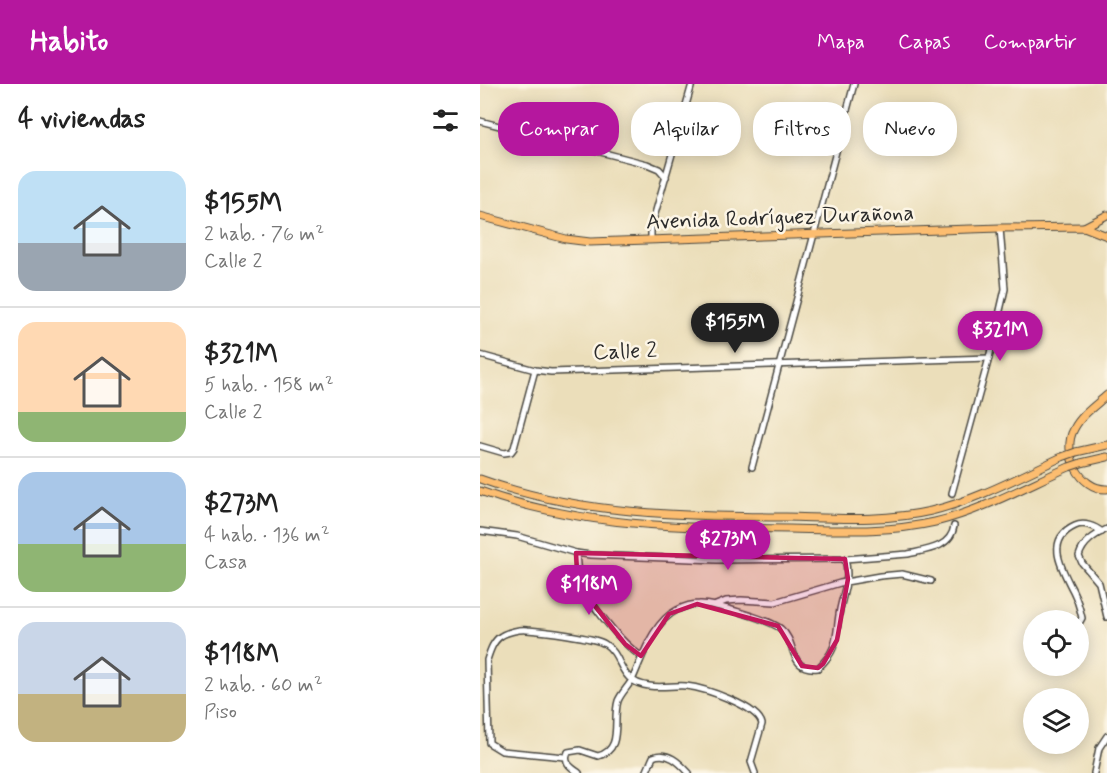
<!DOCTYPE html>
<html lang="es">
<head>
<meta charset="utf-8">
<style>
  body { margin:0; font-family:Mynerve,sans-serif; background:#f6f6f6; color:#222; height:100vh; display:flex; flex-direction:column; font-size:22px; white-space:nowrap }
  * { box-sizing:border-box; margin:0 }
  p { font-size:20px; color:#767676 }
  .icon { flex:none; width:33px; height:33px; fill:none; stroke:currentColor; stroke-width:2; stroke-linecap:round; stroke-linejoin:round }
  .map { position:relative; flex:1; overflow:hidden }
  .side { display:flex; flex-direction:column; background:#fff; width:480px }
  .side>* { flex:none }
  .top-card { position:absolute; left:18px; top:18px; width:519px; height:54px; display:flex; gap:12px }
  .controls { position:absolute; left:543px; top:526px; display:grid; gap:12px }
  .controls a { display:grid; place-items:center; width:66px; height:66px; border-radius:50%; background:#fff; box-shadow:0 3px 15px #0003; font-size:30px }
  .price { position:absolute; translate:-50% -51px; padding:0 14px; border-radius:21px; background:#b5179e; color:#fff; font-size:20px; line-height:39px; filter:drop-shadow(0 2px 3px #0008) }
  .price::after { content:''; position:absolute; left:50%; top:36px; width:18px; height:14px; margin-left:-9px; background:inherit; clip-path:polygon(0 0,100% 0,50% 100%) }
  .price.selected { background:#222; color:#fff }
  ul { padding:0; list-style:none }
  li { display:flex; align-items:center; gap:18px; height:150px; padding:0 18px }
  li+li { border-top:2px solid #e0e0e0 }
  li span { display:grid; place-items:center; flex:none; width:168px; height:120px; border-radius:18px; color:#555 }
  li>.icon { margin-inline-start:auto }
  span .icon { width:72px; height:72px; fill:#fffc; stroke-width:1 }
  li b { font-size:26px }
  h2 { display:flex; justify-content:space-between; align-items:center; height:72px; padding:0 18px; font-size:26px }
  .pill { padding:0 21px; border-radius:24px; background:#fff; box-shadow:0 3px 15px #0003; font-size:21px; line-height:54px }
  .pill.selected { background:#b5179e; color:#fff }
  header { display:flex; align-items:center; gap:36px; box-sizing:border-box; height:84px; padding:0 30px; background:#b5179e; color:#fff }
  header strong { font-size:28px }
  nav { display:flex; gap:33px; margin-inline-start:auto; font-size:21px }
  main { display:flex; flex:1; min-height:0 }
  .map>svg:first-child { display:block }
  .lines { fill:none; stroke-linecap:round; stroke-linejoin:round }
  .minor-tunnel { stroke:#c5ba9d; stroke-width:5; stroke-dasharray:5 2.5; stroke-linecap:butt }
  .minor-casing { stroke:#484640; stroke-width:8 }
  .major-casing { stroke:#484640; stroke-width:9 }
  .minor { stroke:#fff; stroke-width:5 }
  .major { stroke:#fcbd6f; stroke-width:7 }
  .major-bridge-casing { stroke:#484640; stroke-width:9; stroke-linecap:butt }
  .major-bridge { stroke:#fcbd6f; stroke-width:7 }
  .marked { fill:#c2185b; fill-opacity:0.2; stroke:#c2185b; stroke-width:4.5; stroke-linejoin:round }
  .labels { text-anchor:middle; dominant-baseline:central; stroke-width:5; stroke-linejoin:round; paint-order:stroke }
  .street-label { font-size:22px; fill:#2b2b2b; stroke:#fcf5e5 }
</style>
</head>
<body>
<header>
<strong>Habito</strong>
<nav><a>Mapa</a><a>Capas</a><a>Compartir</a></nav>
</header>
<main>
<section class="side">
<h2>4 viviendas<svg class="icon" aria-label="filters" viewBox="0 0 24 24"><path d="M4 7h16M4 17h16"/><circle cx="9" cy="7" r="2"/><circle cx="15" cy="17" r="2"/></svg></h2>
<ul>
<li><span style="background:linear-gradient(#bfe0f5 60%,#9aa5b1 0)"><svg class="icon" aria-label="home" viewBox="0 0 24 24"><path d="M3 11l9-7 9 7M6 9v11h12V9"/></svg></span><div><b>$155M</b><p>2 hab. · 76 m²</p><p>Calle 2</p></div></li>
<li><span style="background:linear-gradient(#ffd9b3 75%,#8fb573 0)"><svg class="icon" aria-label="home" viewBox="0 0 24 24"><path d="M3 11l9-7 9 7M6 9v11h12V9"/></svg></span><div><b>$321M</b><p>5 hab. · 158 m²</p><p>Calle 2</p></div></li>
<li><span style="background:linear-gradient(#a9c7e8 60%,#8fb573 0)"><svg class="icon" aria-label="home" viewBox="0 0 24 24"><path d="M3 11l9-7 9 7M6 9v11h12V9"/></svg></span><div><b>$273M</b><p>4 hab. · 136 m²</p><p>Casa</p></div></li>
<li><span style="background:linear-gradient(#c9d6e8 60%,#c2b280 0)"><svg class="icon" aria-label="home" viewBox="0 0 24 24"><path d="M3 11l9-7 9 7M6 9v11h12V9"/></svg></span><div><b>$118M</b><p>2 hab. · 60 m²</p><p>Piso</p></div></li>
</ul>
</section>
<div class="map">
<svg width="627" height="689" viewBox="0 0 627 689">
  <rect width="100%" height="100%" fill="#fcf5e5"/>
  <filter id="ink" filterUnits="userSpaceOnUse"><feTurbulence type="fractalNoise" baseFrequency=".0167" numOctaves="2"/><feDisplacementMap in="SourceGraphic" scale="12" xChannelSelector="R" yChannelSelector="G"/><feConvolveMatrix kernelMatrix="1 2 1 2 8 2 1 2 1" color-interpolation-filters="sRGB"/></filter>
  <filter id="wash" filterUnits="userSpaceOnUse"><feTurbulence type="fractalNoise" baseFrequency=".008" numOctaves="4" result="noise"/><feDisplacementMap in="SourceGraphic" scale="24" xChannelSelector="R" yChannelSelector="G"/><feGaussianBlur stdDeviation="1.35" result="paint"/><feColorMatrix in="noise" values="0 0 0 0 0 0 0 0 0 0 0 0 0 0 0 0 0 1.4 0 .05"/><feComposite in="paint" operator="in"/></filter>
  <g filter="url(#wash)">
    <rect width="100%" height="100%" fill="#ebdeba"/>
  </g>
  <g filter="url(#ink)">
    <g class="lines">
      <polyline class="minor-tunnel" points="472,409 474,442"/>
      <defs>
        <g id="minor">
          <polyline points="0,37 167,80 179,85 186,93"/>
          <polyline points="171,156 171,144 212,0"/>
          <polyline points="0,271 55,286 71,288 509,274"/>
          <polyline points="0,362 24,369 31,368 34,364 55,286"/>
          <polyline points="272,383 374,0"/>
          <polyline points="472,409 509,274 525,205 520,144"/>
          <path d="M627 445C615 451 603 458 599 472L602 479 619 499 627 533"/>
          <path d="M0 447 37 452 96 469 110 471 237 476 365 475 428 470C446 466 471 464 474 442"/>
          <path d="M96 469C97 479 97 488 100 497 108 518 142 560 161 572"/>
          <polyline points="236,521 246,517 261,516 295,518 360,499 400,492 422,490 451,497"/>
          <path d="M598 541 602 534C600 525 597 515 593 507 582 485 564 456 595 442 604 438 615 442 622 448"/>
          <path d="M85 673 22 667 9 659 7 576C10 567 13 557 21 552 27 548 40 545 47 546 62 547 114 553 125 560 144 572 137 598 169 602 182 604 194 601 206 602 224 604 278 622 282 640L271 678 275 689"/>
          <path d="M99 689C91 683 83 679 88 668L100 666 118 672C144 666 132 636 138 617 141 609 149 602 153 594 163 572 173 538 197 526 203 523 212 520 219 520 233 519 291 536 301 545 318 559 307 587 338 584 360 564 355 551 360 525 364 506 370 494 365 475"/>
          <path d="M166 689 173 673C188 667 199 678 209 689"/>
          <polyline points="614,689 619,664 627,652"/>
        </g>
        <g id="major">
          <polyline points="0,132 86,155 110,158 520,144 604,143 627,152"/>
          <polyline points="604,143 627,131"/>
          <path d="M627 311C616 321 601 331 594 345 581 368 600 406 627 405"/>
          <polyline points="596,368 627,361"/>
          <polyline points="601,379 627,373"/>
          <path d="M0 395C98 431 203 432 306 433 355 434 403 438 451 427 497 416 539 393 582 373"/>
          <path d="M0 407C99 443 205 444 310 445 358 446 407 449 455 438 501 427 546 402 589 383"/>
        </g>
      </defs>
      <use href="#minor" class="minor-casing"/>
      <use href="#major" class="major-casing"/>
      <use href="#minor" class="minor"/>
      <use href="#major" class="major"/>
      <defs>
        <g id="major-bridge">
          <polyline points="582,373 596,368"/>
          <polyline points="589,383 601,379"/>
        </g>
      </defs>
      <use href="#major-bridge" class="major-bridge-casing"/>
      <use href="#major-bridge" class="major-bridge"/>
    </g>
  </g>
  <path class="marked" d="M96 469 365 475 368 495 357 556 343 580 338 584 322 582 298 542 217 520 189 530 161 572 145 560 107 512 97 487Z"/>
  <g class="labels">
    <g class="street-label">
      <text transform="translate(300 134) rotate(-2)">Avenida Rodríguez Durañona</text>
      <text transform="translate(145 268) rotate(-2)">Calle 2</text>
    </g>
  </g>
</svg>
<div class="controls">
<a><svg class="icon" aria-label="locate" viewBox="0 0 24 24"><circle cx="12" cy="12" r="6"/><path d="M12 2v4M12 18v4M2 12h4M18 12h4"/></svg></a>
<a><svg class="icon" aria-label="layers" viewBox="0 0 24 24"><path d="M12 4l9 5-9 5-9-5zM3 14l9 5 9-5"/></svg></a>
</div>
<b class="price selected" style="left:255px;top:270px">$155M</b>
<b class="price" style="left:520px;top:278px">$321M</b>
<b class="price" style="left:248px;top:487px">$273M</b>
<b class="price" style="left:109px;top:532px">$118M</b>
<div class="top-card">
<a class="pill selected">Comprar</a>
<a class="pill">Alquilar</a>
<a class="pill">Filtros</a>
<a class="pill">Nuevo</a>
</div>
</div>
</main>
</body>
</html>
